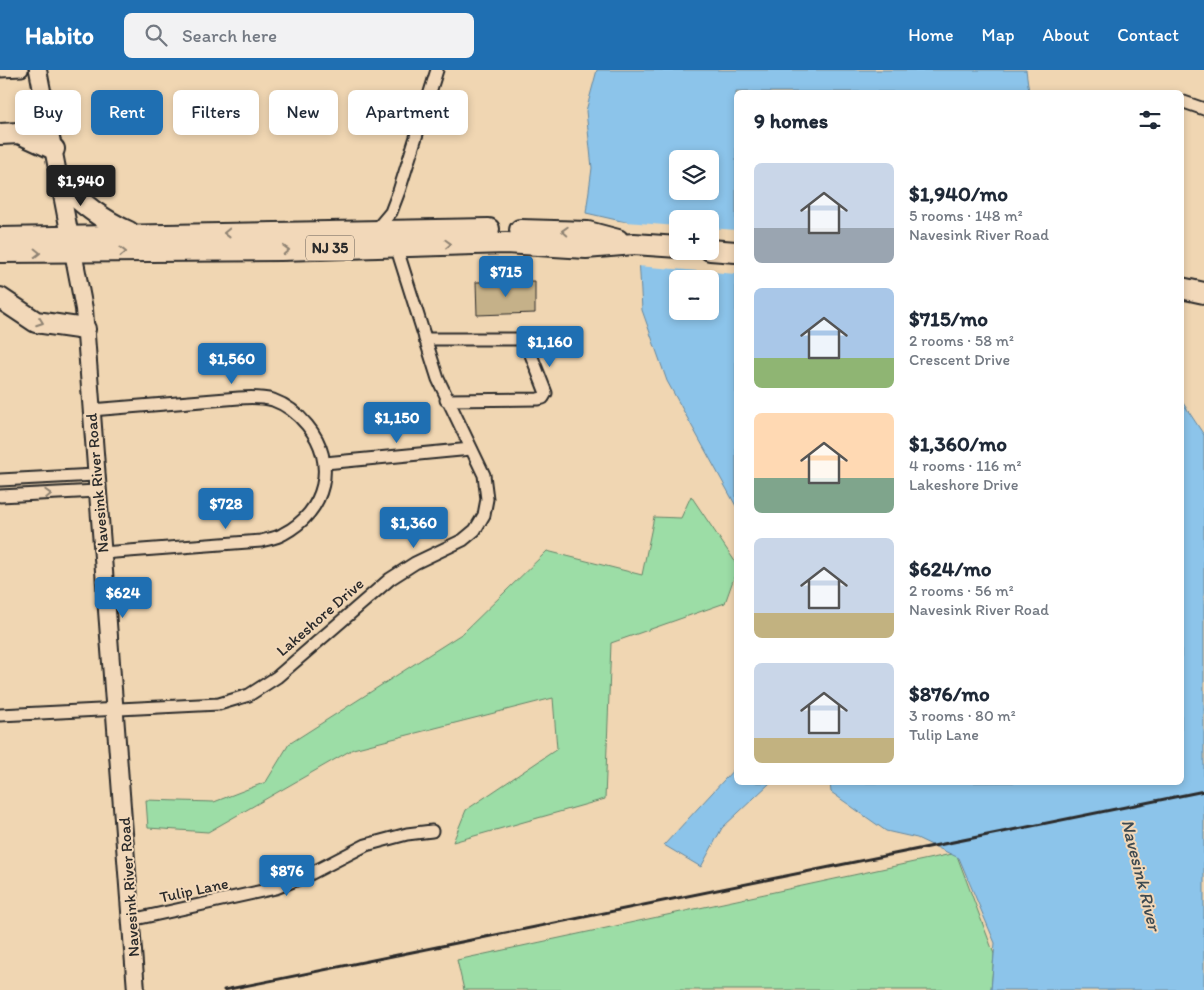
<!DOCTYPE html>
<html lang="en">
<head>
<meta charset="utf-8">
<style>
  body { margin:0; font-family:Itim,sans-serif; background:#f2f2f3; color:#1f2937; height:100vh; display:flex; flex-direction:column; font-size:19px; white-space:nowrap }
  * { box-sizing:border-box; margin:0 }
  p { font-size:16px; color:#747a83 }
  .icon { flex:none; width:28px; height:28px; fill:none; stroke:currentColor; stroke-width:2; stroke-linecap:round; stroke-linejoin:round }
  .map { position:relative; flex:1; overflow:hidden }
  .panel { position:absolute; left:734px; top:20px; width:450px; height:695px; display:flex; flex-direction:column; background:#fff; border-radius:8px; box-shadow:0 2px 8px #0003 }
  .panel>* { flex:none }
  .guide { position:absolute; left:15px; top:20px; width:475px; height:45px; display:flex; gap:10px }
  .buttons { position:absolute; left:669px; top:80px; display:grid; gap:10px }
  .buttons a { display:grid; place-items:center; width:50px; height:50px; border-radius:8px; background:#fff; box-shadow:0 2px 8px #0003; font-size:25px }
  .price { position:absolute; translate:-50% -42px; padding:0 11px; border-radius:5px; background:#1f6fb2; color:#fff; font-size:16px; line-height:32px; filter:drop-shadow(0 1px 2px #0008) }
  .price::after { content:''; position:absolute; left:50%; top:30px; width:15px; height:11px; margin-left:-8px; background:inherit; clip-path:polygon(0 0,100% 0,50% 100%) }
  .price.current { background:#222; color:#fff }
  ul { padding:0; list-style:none }
  li { display:flex; align-items:center; gap:15px; height:125px; padding:0 20px }
  li span { display:grid; place-items:center; flex:none; width:140px; height:100px; border-radius:8px; color:#555 }
  li>.icon { margin-inline-start:auto }
  span .icon { width:60px; height:60px; fill:#fffc; stroke-width:1 }
  li b { font-size:21px }
  h2 { display:flex; justify-content:space-between; align-items:center; height:60px; padding:0 20px; font-size:21px }
  .pill { padding:0 18px; border-radius:8px; background:#fff; box-shadow:0 2px 8px #0003; font-size:18px; line-height:45px }
  .pill.current { background:#1f6fb2; color:#fff }
  header { display:flex; align-items:center; gap:30px; box-sizing:border-box; height:70px; padding:0 25px; background:#1f6fb2; color:#fff }
  header strong { font-size:24px }
  nav { display:flex; gap:28px; margin-inline-start:auto; font-size:18px }
  .search { width:350px; height:45px; background:#f2f2f3; display:flex; align-items:center; gap:12px; box-sizing:border-box; padding:0 18px; border-radius:8px; color:#747a83; font-size:19px }
  .map>svg:first-child { display:block }
  .green { fill:#9cdda6; stroke:#648468 }
  .water { fill:#8cc4ea; stroke:#65879e; fill-rule:evenodd }
  .pier { fill:#f0d6b2 }
  .building { fill:#c5b189; stroke:#2b2b2b }
  .lines { fill:none; stroke-linecap:round; stroke-linejoin:round }
  .minor-casing { stroke:#2b2b2b; stroke-width:15 }
  .secondary-casing { stroke:#2b2b2b; stroke-width:20 }
  .trunk-casing { stroke:#2b2b2b; stroke-width:24 }
  .minor { stroke:#f2d8b9; stroke-width:11 }
  .secondary { stroke:#f2d8b9; stroke-width:16 }
  .trunk { stroke:#f2d8b9; stroke-width:20 }
  .rail { stroke:#2b2b2b; stroke-width:3 }
  .oneway { stroke:#8e8272 }
  .labels { text-anchor:middle; dominant-baseline:central; stroke-width:4; stroke-linejoin:round; paint-order:stroke }
  .shield { fill:#f2d8b9; stroke:#675f56; stroke-width:1 }
  .shield-label { font-size:15px; font-weight:bold; fill:#2b2b2b }
  .street-label { font-size:16px; fill:#2b2b2b; stroke:#f2d8b9 }
  .water-label { font-size:18px; font-style:italic; fill:#3e4a51; stroke:#f2d8b9 }
</style>
</head>
<body>
<header>
<strong>Habito</strong>
<div class="search"><svg class="icon" aria-label="search" viewBox="0 0 24 24"><circle cx="10" cy="10" r="6"/><path d="M15 15l6 6"/></svg>Search here</div>
<nav><a>Home</a><a>Map</a><a>About</a><a>Contact</a></nav>
</header>
<div class="map">
<svg width="1204" height="920" viewBox="0 0 1204 920">
  <rect width="100%" height="100%" fill="#f0d6b2"/>
  <filter id="ink" filterUnits="userSpaceOnUse"><feTurbulence type="fractalNoise" baseFrequency=".02" numOctaves="2"/><feDisplacementMap in="SourceGraphic" scale="10" xChannelSelector="R" yChannelSelector="G"/><feConvolveMatrix kernelMatrix="1 2 1 2 8 2 1 2 1" color-interpolation-filters="sRGB"/></filter>
  <g filter="url(#ink)">
    <g class="green">
      <polygon points="691,426 736,493 736,502 725,533 611,573 605,729 453,772 466,740 557,679 553,628 353,679 208,762 148,758 146,730 214,732 266,712 289,674 463,563 547,481 642,505 654,447 681,448"/>
      <polygon points="956,783 994,884 991,920 464,920 457,890"/>
    </g>
    <g class="water">
      <path d="M597 0H1026L1029 22H736V436L667 311 642 240 639 187 630 153 586 143 592 98 586 41ZM678 89H710V121H678ZM678 149H710V181H678ZM678 209H710V241H678Z"/>
      <polygon points="1181,330 1204,365 1204,920 991,920 995,873 959,788 917,768 886,761 831,722 830,713 1181,712"/>
      <polygon points="736,697 736,712 770,713 722,758 701,797 664,775"/>
    </g>
    <polygon class="pier" points="614,151 677,156 678,181 710,181 710,158 736,160 736,204 637,196 627,155"/>
    <polygon class="building" points="535,211 535,243 477,245 476,212"/>
    <g class="lines">
      <defs>
        <g id="minor">
          <polyline points="0,1 22,0"/>
          <polyline points="1181,31 1204,39"/>
          <polyline points="375,161 391,142 399,121 437,0"/>
          <polyline points="425,269 522,269 526,272 546,323 543,328 538,329 446,330"/>
          <path d="M91 340 239 328C251 327 262 327 273 330 287 335 298 344 307 355 338 392 326 442 283 464 277 468 268 469 261 471L102 483"/>
          <polyline points="325,393 471,379"/>
          <polyline points="0,410 95,405"/>
          <polyline points="0,426 97,421"/>
          <polyline points="0,645 219,634 249,625 277,607 390,509 415,493 463,470 475,460 484,445 487,429 484,405 438,309 396,176"/>
          <polyline points="131,850 276,818 306,806 366,775 407,764 432,761"/>
        </g>
        <polyline id="secondary" points="38,0 84,239 136,920"/>
        <g id="trunk">
          <polyline points="0,64 19,63 54,79"/>
          <path d="M61 114C83 134 102 150 129 162"/>
          <polyline points="520,160 588,162 618,170"/>
          <polyline points="0,168 489,159"/>
          <polyline points="710,180 736,182"/>
          <polyline points="0,182 281,180 506,173 586,178 634,174 678,177"/>
          <polyline points="1181,218 1204,223"/>
          <polyline points="0,228 36,252 85,259"/>
        </g>
      </defs>
      <use href="#minor" class="minor-casing"/>
      <use href="#secondary" class="secondary-casing"/>
      <use href="#trunk" class="trunk-casing"/>
      <use href="#minor" class="minor"/>
      <use href="#secondary" class="secondary"/>
      <use href="#trunk" class="trunk"/>
      <path class="rail" d="M224 920C551 856 877 787 1204 721"/>
    </g>
    <defs><path id="oneway-chevron" d="M-2-3.5L2.5 0L-2 3.5" fill="none" stroke-width="1.6" stroke-linecap="round" stroke-linejoin="round" transform="scale(1.25)"/></defs>
    <g class="oneway">
      <use href="#oneway-chevron" transform="translate(565 161) rotate(-177)"/>
      <use href="#oneway-chevron" transform="translate(227 163) rotate(179)"/>
      <use href="#oneway-chevron" transform="translate(448 174) rotate(-2)"/>
      <use href="#oneway-chevron" transform="translate(286 180) rotate(-2)"/>
      <use href="#oneway-chevron" transform="translate(123 182) rotate(-1)"/>
      <use href="#oneway-chevron" transform="translate(37 183) rotate(1)"/>
      <use href="#oneway-chevron" transform="translate(40 252) rotate(20)"/>
      <use href="#oneway-chevron" transform="translate(48 424) rotate(-3)"/>
    </g>
  </g>
  <g class="labels">
    <rect class="shield" x="306" y="165.5" width="48" height="25" rx="4"/>
    <g class="shield-label">
      <text x="330" y="178">NJ 35</text>
    </g>
    <g class="street-label">
      <text transform="translate(97 413) rotate(-95)">Navesink River Road</text>
      <text transform="translate(320 547) rotate(-41)">Lakeshore Drive</text>
      <text transform="translate(129 817) rotate(-94)">Navesink River Road</text>
      <text transform="translate(194 820) rotate(-12)">Tulip Lane</text>
    </g>
    <g class="water-label">
      <text transform="translate(1141 805) rotate(76)">Navesink River</text>
    </g>
  </g>
</svg>
<div class="buttons">
<a><svg class="icon" aria-label="layers" viewBox="0 0 24 24"><path d="M12 4l9 5-9 5-9-5zM3 14l9 5 9-5"/></svg></a>
<a>+</a>
<a>−</a>
</div>
<b class="price current" style="left:81px;top:137px">$1,940</b>
<b class="price" style="left:506px;top:228px">$715</b>
<b class="price" style="left:550px;top:298px">$1,160</b>
<b class="price" style="left:232px;top:315px">$1,560</b>
<b class="price" style="left:397px;top:374px">$1,150</b>
<b class="price" style="left:226px;top:460px">$728</b>
<b class="price" style="left:414px;top:479px">$1,360</b>
<b class="price" style="left:123px;top:549px">$624</b>
<b class="price" style="left:287px;top:827px">$876</b>
<div class="guide">
<a class="pill">Buy</a>
<a class="pill current">Rent</a>
<a class="pill">Filters</a>
<a class="pill">New</a>
<a class="pill">Apartment</a>
</div>
<section class="panel">
<h2>9 homes<svg class="icon" aria-label="filters" viewBox="0 0 24 24"><path d="M4 7h16M4 17h16"/><circle cx="9" cy="7" r="2"/><circle cx="15" cy="17" r="2"/></svg></h2>
<ul>
<li><span style="background:linear-gradient(#c9d6e8 65%,#9aa5b1 0)"><svg class="icon" aria-label="home" viewBox="0 0 24 24"><path d="M3 11l9-7 9 7M6 9v11h12V9"/></svg></span><div><b>$1,940/mo</b><p>5 rooms · 148 m²</p><p>Navesink River Road</p></div></li>
<li><span style="background:linear-gradient(#a9c7e8 70%,#8fb573 0)"><svg class="icon" aria-label="home" viewBox="0 0 24 24"><path d="M3 11l9-7 9 7M6 9v11h12V9"/></svg></span><div><b>$715/mo</b><p>2 rooms · 58 m²</p><p>Crescent Drive</p></div></li>
<li><span style="background:linear-gradient(#ffd9b3 65%,#7fa58c 0)"><svg class="icon" aria-label="home" viewBox="0 0 24 24"><path d="M3 11l9-7 9 7M6 9v11h12V9"/></svg></span><div><b>$1,360/mo</b><p>4 rooms · 116 m²</p><p>Lakeshore Drive</p></div></li>
<li><span style="background:linear-gradient(#c9d6e8 75%,#c2b280 0)"><svg class="icon" aria-label="home" viewBox="0 0 24 24"><path d="M3 11l9-7 9 7M6 9v11h12V9"/></svg></span><div><b>$624/mo</b><p>2 rooms · 56 m²</p><p>Navesink River Road</p></div></li>
<li><span style="background:linear-gradient(#c9d6e8 75%,#c2b280 0)"><svg class="icon" aria-label="home" viewBox="0 0 24 24"><path d="M3 11l9-7 9 7M6 9v11h12V9"/></svg></span><div><b>$876/mo</b><p>3 rooms · 80 m²</p><p>Tulip Lane</p></div></li>
</ul>
</section>
</div>
</body>
</html>
